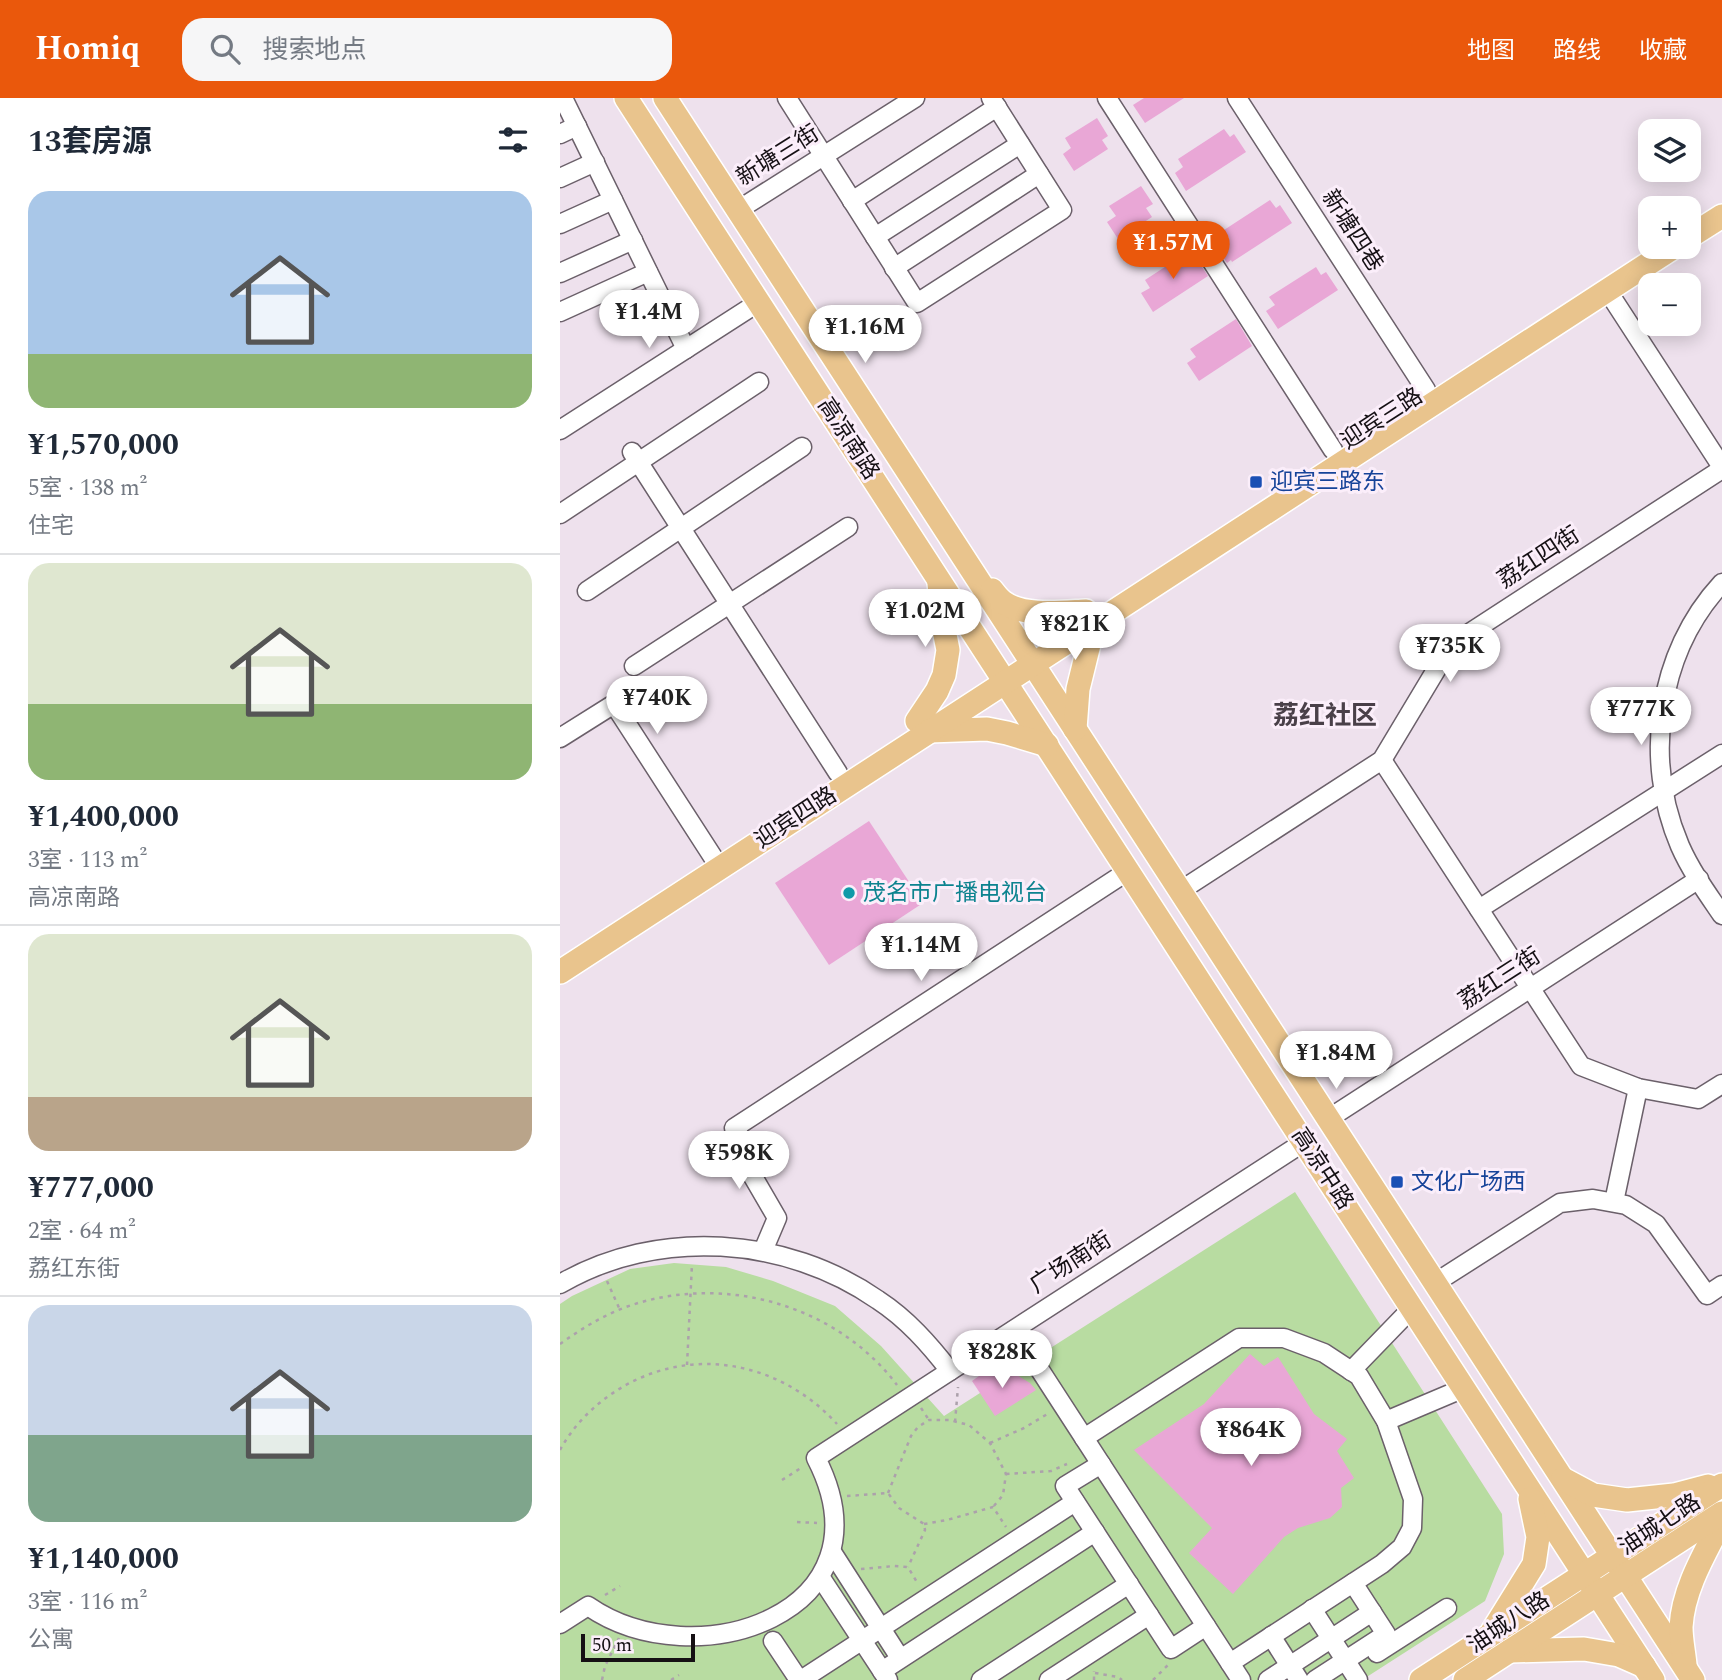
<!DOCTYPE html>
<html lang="zh">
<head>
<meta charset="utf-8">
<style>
  body { margin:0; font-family:Spectral,"Noto Sans SC",serif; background:#f6f6f7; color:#1f2937; height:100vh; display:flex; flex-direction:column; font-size:26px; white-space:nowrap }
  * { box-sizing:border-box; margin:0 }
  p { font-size:23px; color:#747a83 }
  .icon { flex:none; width:38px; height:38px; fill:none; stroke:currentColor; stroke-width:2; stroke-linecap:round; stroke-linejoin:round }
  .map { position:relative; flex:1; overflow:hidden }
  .drawer { display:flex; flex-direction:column; background:#fff; width:560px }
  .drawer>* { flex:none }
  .tools { position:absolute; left:1078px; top:21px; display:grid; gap:14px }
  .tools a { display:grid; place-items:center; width:63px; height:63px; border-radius:14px; background:#fff; box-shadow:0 4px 18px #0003; font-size:35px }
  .scale { position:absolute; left:21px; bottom:18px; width:114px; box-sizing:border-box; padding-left:7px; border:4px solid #151014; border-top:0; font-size:19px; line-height:24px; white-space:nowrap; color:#151014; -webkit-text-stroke:5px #fbeefa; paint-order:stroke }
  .price { position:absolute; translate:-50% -60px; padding:0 16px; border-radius:24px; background:#fff; color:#222; font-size:23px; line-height:46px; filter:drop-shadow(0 2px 4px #0008) }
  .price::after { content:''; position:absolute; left:50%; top:42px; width:21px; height:16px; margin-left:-10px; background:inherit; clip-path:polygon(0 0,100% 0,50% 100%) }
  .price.on { background:#ea580c; color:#fff }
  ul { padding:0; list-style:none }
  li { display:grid; align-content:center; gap:14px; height:371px; padding:0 28px }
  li+li { border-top:2px solid #e0e1e3 }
  li span { display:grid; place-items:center; height:217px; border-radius:21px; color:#555 }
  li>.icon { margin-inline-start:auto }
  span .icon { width:126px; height:126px; fill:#fffc; stroke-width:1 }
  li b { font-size:30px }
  h2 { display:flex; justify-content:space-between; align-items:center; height:84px; padding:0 28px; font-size:30px }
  header { display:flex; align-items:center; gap:42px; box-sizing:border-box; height:98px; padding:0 35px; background:#ea580c; color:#fff }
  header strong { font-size:33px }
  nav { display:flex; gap:38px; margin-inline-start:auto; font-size:24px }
  .search { width:490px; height:63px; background:#f6f6f7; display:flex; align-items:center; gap:18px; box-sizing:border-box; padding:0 24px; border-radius:21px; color:#747a83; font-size:26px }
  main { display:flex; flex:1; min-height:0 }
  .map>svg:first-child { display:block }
  .green { fill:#b8dca1 }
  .building { fill:#e9a7d6 }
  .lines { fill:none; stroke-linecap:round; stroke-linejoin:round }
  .minor-casing { stroke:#6b606a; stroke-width:21 }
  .major-casing { stroke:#fff; stroke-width:26 }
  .path { stroke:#aca1ab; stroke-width:2.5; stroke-dasharray:3.5 5; stroke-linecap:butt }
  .minor { stroke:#fff; stroke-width:18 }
  .major { stroke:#e9c48d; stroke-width:23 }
  .transit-dot { fill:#1a4fb4; stroke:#fbeefa; stroke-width:2.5 }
  .culture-dot { fill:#0f9aa8; stroke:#fbeefa; stroke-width:2.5 }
  .labels { text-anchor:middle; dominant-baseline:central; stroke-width:6; stroke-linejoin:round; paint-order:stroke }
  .street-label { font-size:23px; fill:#151014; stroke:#fbeefa }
  .transit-label { font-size:23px; fill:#164399; stroke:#fbeefa; text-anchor:start }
  .culture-label { font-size:23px; fill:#0d838f; stroke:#fbeefa; text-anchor:start }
  .quarter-label { font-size:26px; font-weight:bold; fill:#4a4049; stroke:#fbeefa }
</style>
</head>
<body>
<header>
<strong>Homiq</strong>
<div class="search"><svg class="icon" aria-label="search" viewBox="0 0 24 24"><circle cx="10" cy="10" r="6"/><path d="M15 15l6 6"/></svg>搜索地点</div>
<nav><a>地图</a><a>路线</a><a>收藏</a></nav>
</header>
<main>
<section class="drawer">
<h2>13套房源<svg class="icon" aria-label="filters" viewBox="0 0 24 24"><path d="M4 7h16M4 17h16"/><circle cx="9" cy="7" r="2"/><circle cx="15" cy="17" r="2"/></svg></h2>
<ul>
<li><span style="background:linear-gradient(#a9c7e8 75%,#8fb573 0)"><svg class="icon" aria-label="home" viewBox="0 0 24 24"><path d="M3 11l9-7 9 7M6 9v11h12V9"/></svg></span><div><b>¥1,570,000</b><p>5室 · 138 m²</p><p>住宅</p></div></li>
<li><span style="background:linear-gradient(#dfe7d0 65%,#8fb573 0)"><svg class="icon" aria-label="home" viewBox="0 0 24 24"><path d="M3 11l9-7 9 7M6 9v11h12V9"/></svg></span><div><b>¥1,400,000</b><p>3室 · 113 m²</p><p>高凉南路</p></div></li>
<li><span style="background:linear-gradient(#dfe7d0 75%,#b9a48a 0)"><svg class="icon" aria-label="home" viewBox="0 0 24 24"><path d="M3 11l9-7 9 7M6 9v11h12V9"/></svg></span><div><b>¥777,000</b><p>2室 · 64 m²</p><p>荔红东街</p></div></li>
<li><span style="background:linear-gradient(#c9d6e8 60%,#7fa58c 0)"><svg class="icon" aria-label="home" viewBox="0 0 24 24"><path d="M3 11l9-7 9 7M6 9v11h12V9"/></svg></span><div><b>¥1,140,000</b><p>3室 · 116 m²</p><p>公寓</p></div></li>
</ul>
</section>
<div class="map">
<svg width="1162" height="1582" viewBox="0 0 1162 1582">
  <rect width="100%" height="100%" fill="#eee1ed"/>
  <polygon class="green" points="735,1094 942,1416 944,1456 925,1503 802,1582 0,1582 0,1206 12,1198 70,1171 114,1165 166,1169 213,1183 275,1208 321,1248 384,1318"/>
  <g class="building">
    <polygon points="584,0 624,0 585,25 573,7"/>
    <polygon points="537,20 548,38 542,42 548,51 514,73 503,56 511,50 505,40"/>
    <polygon points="664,31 670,39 674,36 686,54 626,93 615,75 623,69 618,61"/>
    <polygon points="581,88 593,106 586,110 592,119 558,141 547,124 556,118 549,108"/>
    <polygon points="710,102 716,110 720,107 732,125 672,164 671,162 667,165 656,149 669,140 664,132"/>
    <polygon points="631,152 648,178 593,214 581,195 590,190 585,182"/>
    <polygon points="756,169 761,177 766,174 778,192 718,231 706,213 715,207 709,199"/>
    <polygon points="676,221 692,248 639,283 627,265 636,259 630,251"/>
    <polygon points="309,723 363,805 269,867 215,785"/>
    <polygon points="690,1256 704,1268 718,1259 754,1316 787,1341 777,1353 794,1380 781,1390 782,1409 770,1420 738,1430 724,1439 673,1496 629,1455 652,1430 574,1352 644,1306"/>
    <polygon points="437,1273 455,1276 470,1285 476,1292 435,1318 412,1283 419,1278"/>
  </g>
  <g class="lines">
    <defs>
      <g id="minor">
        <polyline points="3,0 126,251"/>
        <polyline points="227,0 357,205 502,112 431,0"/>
        <polyline points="547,0 773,352"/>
        <polyline points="677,0 866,292"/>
        <polyline points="0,36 17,28"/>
        <polyline points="0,80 35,64"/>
        <polyline points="292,103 437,9"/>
        <polyline points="178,112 355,0"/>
        <polyline points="0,126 53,102"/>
        <polyline points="315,139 460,46"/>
        <polyline points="334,170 479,76"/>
        <polyline points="0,175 73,142"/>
        <polyline points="1047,192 1162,369"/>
        <polyline points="0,214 88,174"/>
        <polyline points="0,332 199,204"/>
        <polyline points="72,354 278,675"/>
        <polyline points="0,416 199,284"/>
        <path d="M1162 485C1097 555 1083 662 1120 748 1131 773 1147 795 1162 817"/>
        <polyline points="27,493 242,349"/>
        <polyline points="74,568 288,429"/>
        <polyline points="0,640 54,606 160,770"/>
        <polyline points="822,662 1021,968 1078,990 1138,1001 1162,986"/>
        <polyline points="620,793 822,662 891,547 1162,371"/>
        <polyline points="919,811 1162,656"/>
        <polyline points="768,1021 1139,781"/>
        <polyline points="1054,1104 1078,990"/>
        <polyline points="203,1153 217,1120 185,1065 190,1053 174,1030 568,773"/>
        <polyline points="875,1185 1000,1105 1033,1101 1066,1107 1096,1126 1147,1197 1162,1187"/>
        <path d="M0 1186C98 1129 226 1138 318 1202 347 1221 369 1246 390 1273L744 1044"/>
        <polyline points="454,1232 681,1582"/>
        <polyline points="791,1273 852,1210"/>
        <polyline points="826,1323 904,1290"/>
        <polyline points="524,1340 679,1240 724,1240 764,1255 799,1278 826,1323 853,1401 852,1430 842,1449 822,1466 670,1565"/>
        <polyline points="541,1366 505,1388 611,1551 646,1528"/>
        <polyline points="272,1454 340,1560"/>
        <polyline points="263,1483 328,1582"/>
        <polyline points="752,1511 798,1582"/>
        <path d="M0 1526 28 1508C135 1582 336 1515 256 1360L390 1273"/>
        <polyline points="711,1538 739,1582"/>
        <polyline points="213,1543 239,1582"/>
        <polyline points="817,1555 887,1510"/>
        <polyline points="322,1573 535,1434"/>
        <polyline points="241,1582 515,1404"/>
        <polyline points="421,1582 569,1486"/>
        <polyline points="489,1582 589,1517"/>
        <polyline points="708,1582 812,1514"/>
        <polyline points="755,1582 826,1536 793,1485"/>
      </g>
      <g id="major">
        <polyline points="66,0 1093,1582"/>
        <polyline points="105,0 1133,1582"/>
        <polyline points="1129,139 1162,118"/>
        <path d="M432 492C435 496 439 501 443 504 463 519 503 514 526 513"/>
        <polyline points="357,623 377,593 384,577 388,552 384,532 379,485"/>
        <polyline points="515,631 518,591 534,526"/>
        <polyline points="369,633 427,631 447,635 487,647"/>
        <polyline points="0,874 1114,149"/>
        <polyline points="1003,1381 1033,1397 1067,1402 1114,1397 1148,1388"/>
        <polyline points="933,1532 974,1466 978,1439 970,1401"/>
        <polyline points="950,1553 1024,1551 1059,1557 1084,1568"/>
        <path d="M1125 1567C1124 1555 1121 1542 1121 1529 1123 1491 1145 1455 1162 1422"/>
        <polyline points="861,1582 1162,1387"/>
        <polyline points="905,1582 1162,1415"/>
      </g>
    </defs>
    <use href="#minor" class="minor-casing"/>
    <use href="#major" class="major-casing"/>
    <g class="path">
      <polyline points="47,1183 60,1212"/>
      <path d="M0 1246C21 1231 42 1218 66 1209 161 1175 275 1205 337 1287"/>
      <polyline points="127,1267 132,1166"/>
      <polyline points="361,1310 369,1322"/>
      <polyline points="395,1324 398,1289"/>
      <polyline points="430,1345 464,1330 489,1315"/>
      <path d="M0 1352C12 1330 30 1311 50 1297 124 1245 218 1261 277 1326"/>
      <polyline points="446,1376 491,1373 507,1366"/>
      <polyline points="222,1382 241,1370"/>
      <polyline points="328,1395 351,1338 358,1329 369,1322 389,1322 409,1327 430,1345 446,1376 443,1397 433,1409"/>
      <polyline points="287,1398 328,1395 339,1410 364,1426 365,1432 348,1469"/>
      <polyline points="237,1424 257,1425"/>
      <polyline points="364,1426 387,1422 433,1409 446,1429"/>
      <polyline points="301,1471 334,1468 348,1469 358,1486"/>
      <polyline points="45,1497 60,1488"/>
      <polyline points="535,1575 558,1579 562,1582"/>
      <polyline points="42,1582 45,1568 59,1540"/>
      <polyline points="111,1582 119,1577"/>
      <polyline points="534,1582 534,1573"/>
      <polyline points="593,1582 608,1567"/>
    </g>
    <use href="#minor" class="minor"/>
    <use href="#major" class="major"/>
  </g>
  <g class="transit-dot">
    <rect x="689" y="377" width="14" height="14" rx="3.5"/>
    <rect x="830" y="1077" width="14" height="14" rx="3.5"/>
  </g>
  <circle class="culture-dot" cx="289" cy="795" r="7"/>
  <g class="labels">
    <g class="street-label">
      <text transform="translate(218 58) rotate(-32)">新塘三街</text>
      <text transform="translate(792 133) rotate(57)">新塘四巷</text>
      <text transform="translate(822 321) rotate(-33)">迎宾三路</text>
      <text transform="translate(288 341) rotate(57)">高凉南路</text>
      <text transform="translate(979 460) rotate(-33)">荔红四街</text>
      <text transform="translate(236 720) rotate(-33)">迎宾四路</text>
      <text transform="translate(940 881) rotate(-33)">荔红三街</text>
      <text transform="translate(762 1071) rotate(57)">高凉中路</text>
      <text transform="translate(511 1165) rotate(-33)">广场南街</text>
      <text transform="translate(1100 1427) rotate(-33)">油城七路</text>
      <text transform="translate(949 1525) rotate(-33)">油城八路</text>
    </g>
    <g class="transit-label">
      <text x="710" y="384">迎宾三路东</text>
      <text x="851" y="1084">文化广场西</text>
    </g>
    <g class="culture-label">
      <text x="303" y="795">茂名市广播电视台</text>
    </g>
    <g class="quarter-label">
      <text x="765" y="618">荔红社区</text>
    </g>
  </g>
</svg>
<div class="tools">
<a><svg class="icon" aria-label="layers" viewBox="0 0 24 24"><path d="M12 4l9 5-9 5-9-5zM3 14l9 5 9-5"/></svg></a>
<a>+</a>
<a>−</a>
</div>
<div class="scale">50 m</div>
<b class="price on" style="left:613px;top:183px">¥1.57M</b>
<b class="price" style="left:89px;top:252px">¥1.4M</b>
<b class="price" style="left:305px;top:267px">¥1.16M</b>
<b class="price" style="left:365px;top:551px">¥1.02M</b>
<b class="price" style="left:515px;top:564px">¥821K</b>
<b class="price" style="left:890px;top:586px">¥735K</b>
<b class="price" style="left:97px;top:638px">¥740K</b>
<b class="price" style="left:1081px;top:649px">¥777K</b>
<b class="price" style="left:361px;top:885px">¥1.14M</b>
<b class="price" style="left:776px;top:993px">¥1.84M</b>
<b class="price" style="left:179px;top:1093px">¥598K</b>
<b class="price" style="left:442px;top:1292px">¥828K</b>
<b class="price" style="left:691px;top:1370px">¥864K</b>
</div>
</main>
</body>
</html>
